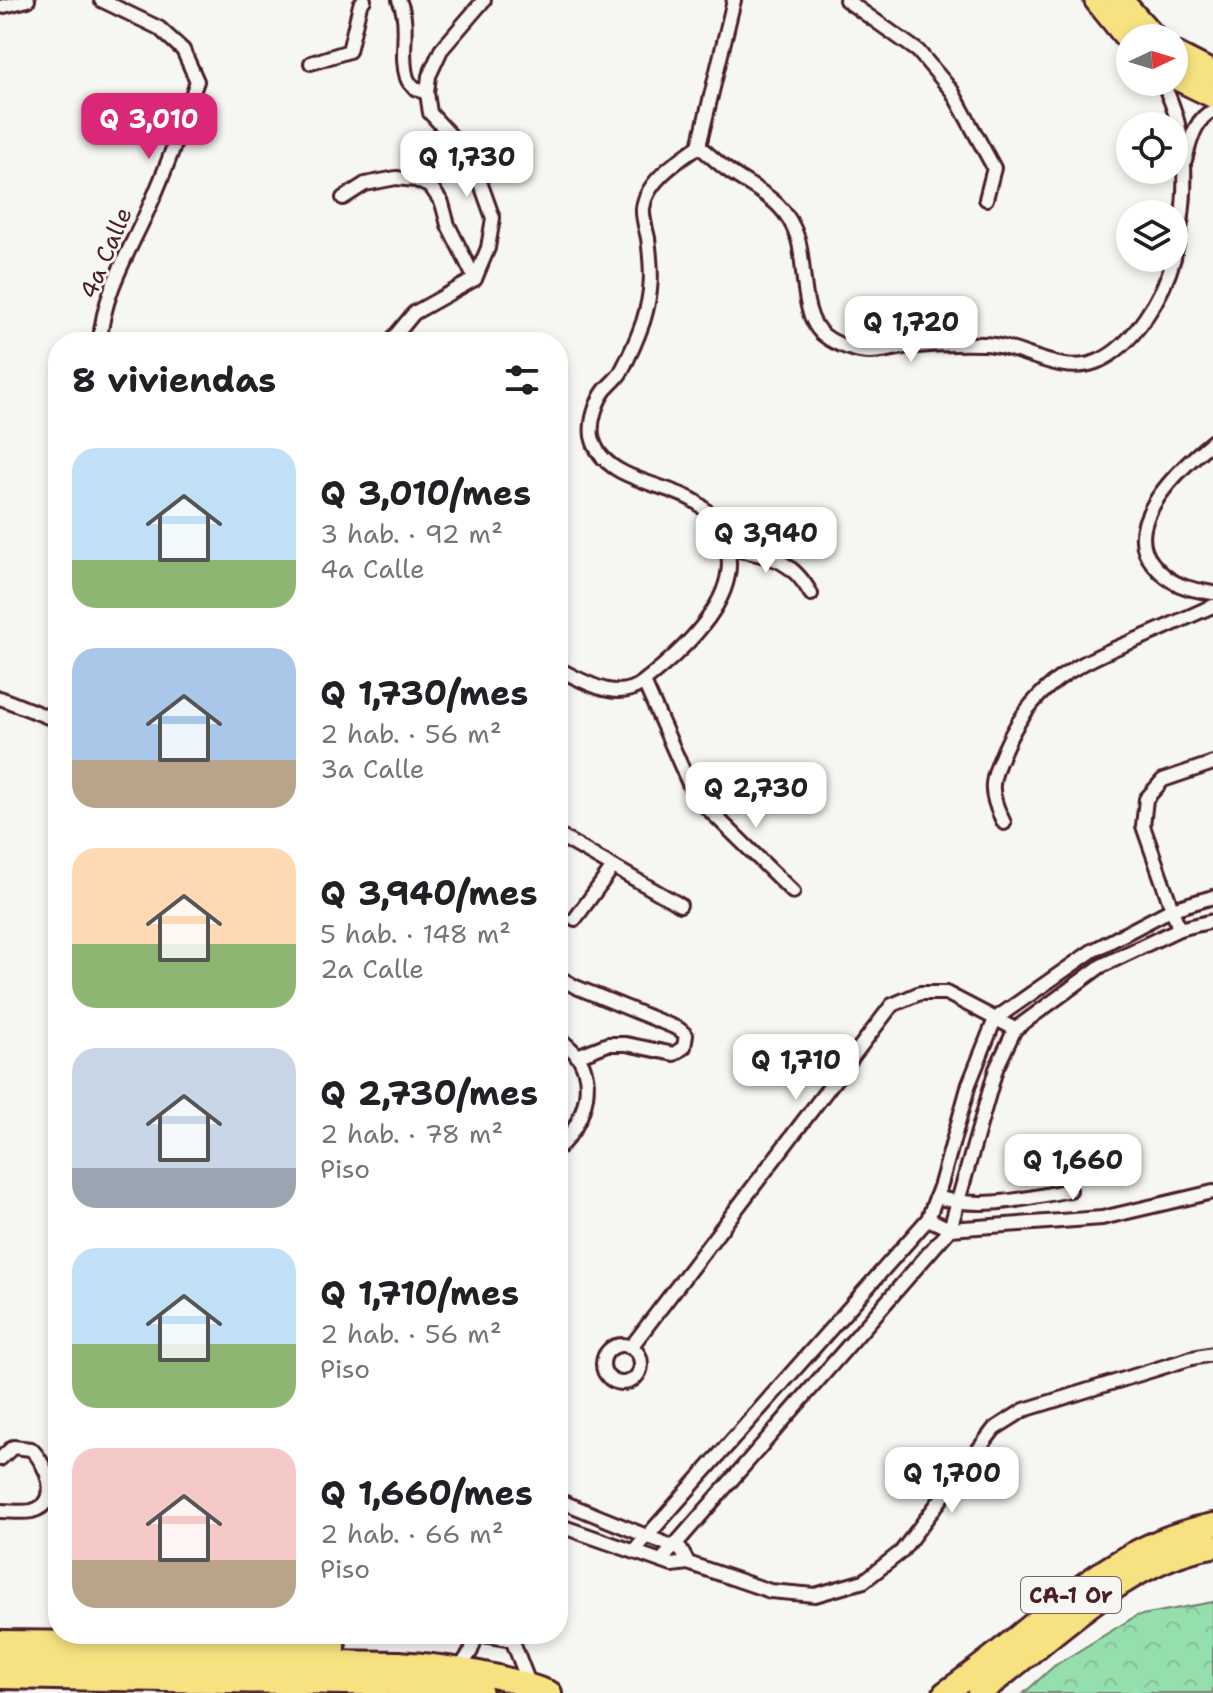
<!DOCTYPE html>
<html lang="es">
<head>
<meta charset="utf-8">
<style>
  body { margin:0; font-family:"Shantell Sans",sans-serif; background:#f2f2f2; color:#202124; height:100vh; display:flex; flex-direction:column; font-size:30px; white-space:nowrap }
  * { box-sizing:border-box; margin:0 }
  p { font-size:26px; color:#757577 }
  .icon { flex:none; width:44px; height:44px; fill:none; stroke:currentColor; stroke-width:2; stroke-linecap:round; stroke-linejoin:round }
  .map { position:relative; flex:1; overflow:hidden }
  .sheet { position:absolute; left:48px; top:332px; width:520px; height:1312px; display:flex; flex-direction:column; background:#fff; border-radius:32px; box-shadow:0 4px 12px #0003 }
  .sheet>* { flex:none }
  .needle { width:52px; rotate:86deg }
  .controls { position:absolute; left:1116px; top:24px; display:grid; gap:16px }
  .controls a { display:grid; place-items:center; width:72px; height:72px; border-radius:50%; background:#fff; box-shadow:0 4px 12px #0003; font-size:40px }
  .price { position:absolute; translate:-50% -68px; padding:0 18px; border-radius:16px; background:#fff; color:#222; font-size:26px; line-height:52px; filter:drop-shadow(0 2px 4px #0008) }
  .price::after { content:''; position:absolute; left:50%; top:48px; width:24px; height:18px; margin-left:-12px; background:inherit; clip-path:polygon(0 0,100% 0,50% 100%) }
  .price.current { background:#db2777; color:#fff }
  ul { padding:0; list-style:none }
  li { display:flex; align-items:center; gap:24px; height:200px; padding:0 24px }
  li span { display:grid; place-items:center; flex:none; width:224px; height:160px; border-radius:24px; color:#555 }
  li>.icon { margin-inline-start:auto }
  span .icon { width:96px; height:96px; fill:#fffc; stroke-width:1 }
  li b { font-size:34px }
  h2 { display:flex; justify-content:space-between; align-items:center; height:96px; padding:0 24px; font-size:34px }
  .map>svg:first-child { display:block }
  .forest { fill:url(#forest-crowns); stroke:#707f6c; stroke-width:2 }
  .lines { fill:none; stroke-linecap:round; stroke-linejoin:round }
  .street-casing { stroke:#4a1f2b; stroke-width:18 }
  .highway-casing { stroke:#4a1f2b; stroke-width:28 }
  .street { stroke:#f6f6f2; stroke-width:12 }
  .highway { stroke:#f7e281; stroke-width:22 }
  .labels { text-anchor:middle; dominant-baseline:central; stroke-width:6; stroke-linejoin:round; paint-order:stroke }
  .shield { fill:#f6f6f2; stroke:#7e6067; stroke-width:2 }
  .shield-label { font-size:22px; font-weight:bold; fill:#4a1f2b }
  .street-label { font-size:24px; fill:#4a1f2b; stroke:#f6f6f2 }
</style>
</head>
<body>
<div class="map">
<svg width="1213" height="1693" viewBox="0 0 1213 1693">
  <defs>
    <pattern id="forest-crowns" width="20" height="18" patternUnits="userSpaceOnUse" patternTransform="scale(2)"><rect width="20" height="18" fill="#95dfae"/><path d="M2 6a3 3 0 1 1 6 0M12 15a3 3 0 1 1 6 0" fill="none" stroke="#82bf96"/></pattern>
  </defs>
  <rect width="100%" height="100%" fill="#f6f6f2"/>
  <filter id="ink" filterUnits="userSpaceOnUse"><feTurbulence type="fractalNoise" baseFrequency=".0125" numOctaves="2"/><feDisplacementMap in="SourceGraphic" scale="16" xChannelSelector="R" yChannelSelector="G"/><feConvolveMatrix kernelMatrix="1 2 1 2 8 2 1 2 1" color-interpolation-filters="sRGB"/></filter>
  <g filter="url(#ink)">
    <polygon class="forest" points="1213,1602 1213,1693 1024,1693 1054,1666 1136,1616"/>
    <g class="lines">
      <defs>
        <g id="street">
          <path d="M399 0C411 25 399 53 407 78 410 87 419 90 427 93"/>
          <polyline points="846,0 918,51 952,91 994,168 986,199"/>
          <polyline points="0,7 28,0"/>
          <polyline points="311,63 349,51 360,5 364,0"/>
          <path d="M1162 82C1190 134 1189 200 1174 257"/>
          <path d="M699 146C708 154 717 162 726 169 757 192 785 198 798 239 806 266 800 318 825 336 835 344 857 352 870 352 882 352 894 348 906 347 932 344 958 343 985 344 1022 346 1059 376 1096 362 1133 348 1164 294 1174 258"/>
          <polyline points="699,146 734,0"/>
          <path d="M1185 160C1190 142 1195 118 1213 111"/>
          <polyline points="343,198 365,184 396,178 416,180 431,187 442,203 448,225 475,279"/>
          <path d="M100 342C103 291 131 249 151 203 169 163 183 122 197 81L183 50 159 28 101 0"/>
          <polyline points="390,342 414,313 475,279 488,248 493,218 483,190 468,154 430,113 427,93 429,76 441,50 484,0"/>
          <path d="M1213 441C1184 465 1118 523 1153 564 1170 585 1187 589 1213 593"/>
          <path d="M729 548C767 556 791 557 811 594"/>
          <path d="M558 669C584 681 616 703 642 683 683 651 751 591 722 535 714 520 706 507 691 499 659 482 600 478 592 436 590 422 596 402 605 390 610 384 617 379 621 372 629 357 637 339 643 322 653 290 652 271 648 238 646 229 642 217 643 208 646 181 679 160 699 146"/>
          <polyline points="644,682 694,795 793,892"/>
          <polyline points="0,698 58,721"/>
          <path d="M1004 823C987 790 991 781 1005 748 1031 688 1071 666 1128 643 1157 632 1185 618 1213 606"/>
          <polyline points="558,835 680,905"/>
          <polyline points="575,919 613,867"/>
          <polyline points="1179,929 1143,826 1146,799 1163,780 1213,763"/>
          <polyline points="558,977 576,987 679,1029 686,1035 684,1047 674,1054 626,1044 608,1044 577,1056"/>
          <path d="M558 1037C564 1043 572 1049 577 1055 598 1084 582 1126 558 1148"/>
          <path d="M936 1197C981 1210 1025 1199 1070 1190"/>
          <polyline points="928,1219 950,1229 1102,1218 1213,1192"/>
          <circle cx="622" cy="1364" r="19"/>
          <polyline points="631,1347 892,1005 920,993 946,993 1015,1029"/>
          <path d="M0 1459 13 1447 31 1449C46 1463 64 1503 32 1511 22 1513 10 1511 0 1511"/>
          <polyline points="558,1500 681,1550 688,1563"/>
          <polyline points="558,1525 672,1565 688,1563 770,1591 815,1595 864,1581 901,1552 994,1429 1024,1410 1192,1358 1213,1354"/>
          <polyline points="634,1551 928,1219 941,1184 969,1084 995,1019 1092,951 1172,909 1213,897"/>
          <polyline points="661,1561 950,1229 996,1069 1015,1029 1101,966 1179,929 1213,921"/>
          <polyline points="477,1634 513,1640"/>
          <polyline points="510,1634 530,1686"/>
          <polyline points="460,1668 471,1651 477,1634"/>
        </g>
        <g id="highway">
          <polyline points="1096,0 1130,42"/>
          <polyline points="1121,0 1155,38"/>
          <polyline points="1174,53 1213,73"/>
          <polyline points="1174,77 1213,96"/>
          <polyline points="0,1642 290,1645 334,1648"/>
          <path d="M0 1657 399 1663C452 1667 500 1674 550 1693"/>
          <polyline points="0,1677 401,1684 450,1686 481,1693"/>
          <path d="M945 1693C1032 1634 1105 1545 1213 1525"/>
          <path d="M979 1693C1050 1642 1124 1560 1213 1546"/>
        </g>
      </defs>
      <use href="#street" class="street-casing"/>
      <use href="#highway" class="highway-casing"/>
      <use href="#street" class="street"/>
      <use href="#highway" class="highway"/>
    </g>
  </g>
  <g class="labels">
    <rect class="shield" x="1021" y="1577" width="100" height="36" rx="6"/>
    <g class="shield-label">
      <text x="1071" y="1595">CA-1 Or</text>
    </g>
    <g class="street-label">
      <text transform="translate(106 253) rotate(-67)">4a Calle</text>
    </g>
  </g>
</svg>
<div class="controls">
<a><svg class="needle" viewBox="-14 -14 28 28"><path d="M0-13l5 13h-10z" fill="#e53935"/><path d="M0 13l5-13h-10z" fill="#757577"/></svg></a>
<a><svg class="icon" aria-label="locate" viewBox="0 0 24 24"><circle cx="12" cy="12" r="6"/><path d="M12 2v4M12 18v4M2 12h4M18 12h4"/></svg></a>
<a><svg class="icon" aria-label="layers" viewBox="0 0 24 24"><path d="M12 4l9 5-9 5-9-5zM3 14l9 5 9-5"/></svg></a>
</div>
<b class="price current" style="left:149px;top:161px">Q 3,010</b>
<b class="price" style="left:467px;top:199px">Q 1,730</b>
<b class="price" style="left:911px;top:364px">Q 1,720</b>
<b class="price" style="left:766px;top:575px">Q 3,940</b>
<b class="price" style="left:756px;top:830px">Q 2,730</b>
<b class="price" style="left:796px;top:1102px">Q 1,710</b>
<b class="price" style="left:1073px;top:1202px">Q 1,660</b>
<b class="price" style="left:952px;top:1515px">Q 1,700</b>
<section class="sheet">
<h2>8 viviendas<svg class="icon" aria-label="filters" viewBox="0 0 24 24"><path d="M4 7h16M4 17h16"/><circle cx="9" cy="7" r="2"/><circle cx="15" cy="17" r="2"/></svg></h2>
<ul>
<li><span style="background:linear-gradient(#bfe0f5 70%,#8fb573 0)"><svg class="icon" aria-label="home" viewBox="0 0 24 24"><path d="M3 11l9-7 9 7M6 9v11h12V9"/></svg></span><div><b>Q 3,010/mes</b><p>3 hab. · 92 m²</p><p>4a Calle</p></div></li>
<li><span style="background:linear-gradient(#a9c7e8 70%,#b9a48a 0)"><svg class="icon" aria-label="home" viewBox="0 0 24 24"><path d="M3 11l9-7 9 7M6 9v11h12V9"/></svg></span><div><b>Q 1,730/mes</b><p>2 hab. · 56 m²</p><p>3a Calle</p></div></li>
<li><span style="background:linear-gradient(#ffd9b3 60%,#8fb573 0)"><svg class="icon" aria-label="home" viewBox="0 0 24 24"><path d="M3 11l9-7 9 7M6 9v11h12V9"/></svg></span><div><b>Q 3,940/mes</b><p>5 hab. · 148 m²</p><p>2a Calle</p></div></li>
<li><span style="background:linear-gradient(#c9d6e8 75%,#9aa5b1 0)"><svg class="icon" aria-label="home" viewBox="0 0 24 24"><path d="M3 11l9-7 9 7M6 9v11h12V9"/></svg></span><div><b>Q 2,730/mes</b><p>2 hab. · 78 m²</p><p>Piso</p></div></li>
<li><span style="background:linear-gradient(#bfe0f5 60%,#8fb573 0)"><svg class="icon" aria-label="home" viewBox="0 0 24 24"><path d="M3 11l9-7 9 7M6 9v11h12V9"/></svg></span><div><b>Q 1,710/mes</b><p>2 hab. · 56 m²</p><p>Piso</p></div></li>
<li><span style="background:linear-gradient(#f6c9c9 70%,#b9a48a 0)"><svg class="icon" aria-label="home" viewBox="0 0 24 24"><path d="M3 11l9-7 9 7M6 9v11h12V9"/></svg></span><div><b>Q 1,660/mes</b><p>2 hab. · 66 m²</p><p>Piso</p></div></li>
</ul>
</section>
</div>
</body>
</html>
